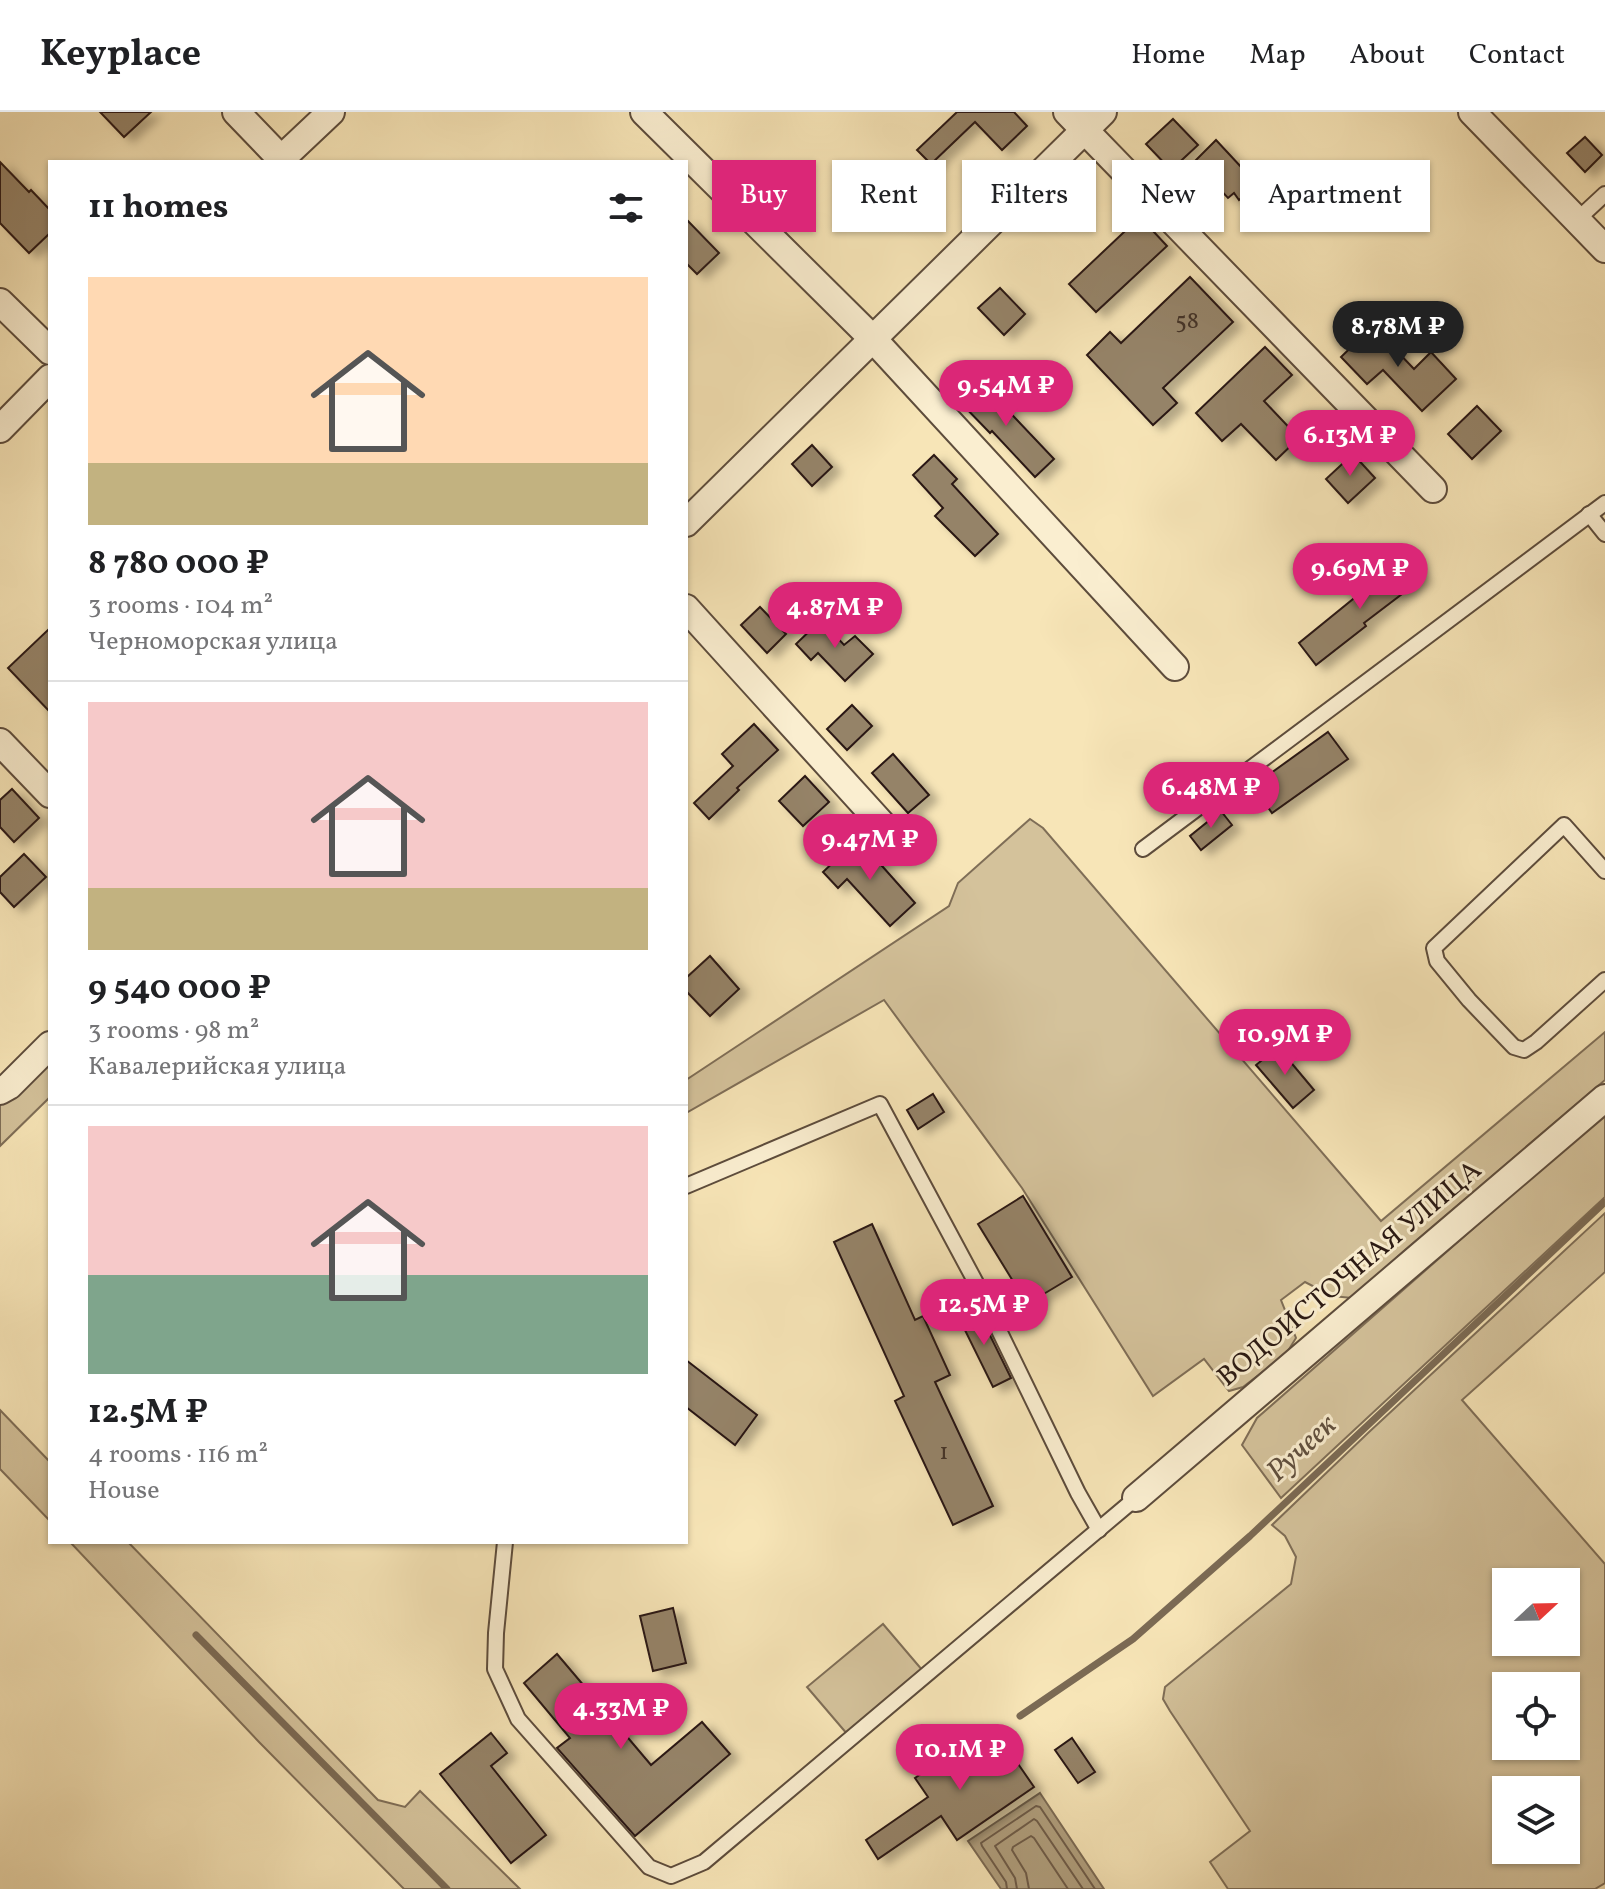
<!DOCTYPE html>
<html lang="en">
<head>
<meta charset="utf-8">
<style>
  body { margin:0; font-family:Vollkorn,serif; background:#f2f2f2; color:#202124; height:100vh; display:flex; flex-direction:column; font-size:30px; white-space:nowrap }
  * { box-sizing:border-box; margin:0 }
  p { font-size:26px; color:#757577 }
  .icon { flex:none; width:44px; height:44px; fill:none; stroke:currentColor; stroke-width:2; stroke-linecap:round; stroke-linejoin:round }
  .map { position:relative; flex:1; overflow:hidden }
  .drawer { position:absolute; left:48px; top:48px; width:640px; height:1384px; display:flex; flex-direction:column; background:#fff; border-radius:0px; box-shadow:0 2px 6px #0004 }
  .drawer>* { flex:none }
  .guide { position:absolute; left:712px; top:48px; width:760px; height:72px; display:flex; gap:16px }
  .needle { width:52px; rotate:68deg }
  .fabs { position:absolute; left:1492px; top:1456px; display:grid; gap:16px }
  .fabs a { display:grid; place-items:center; width:88px; height:88px; border-radius:0px; background:#fff; box-shadow:0 2px 6px #0004; font-size:40px }
  .price { position:absolute; translate:-50% -68px; padding:0 18px; border-radius:28px; background:#db2777; color:#fff; font-size:26px; line-height:52px; filter:drop-shadow(0 2px 4px #0008) }
  .price::after { content:''; position:absolute; left:50%; top:48px; width:24px; height:18px; margin-left:-12px; background:inherit; clip-path:polygon(0 0,100% 0,50% 100%) }
  .price.active { background:#222; color:#fff }
  ul { padding:0; list-style:none }
  li { display:grid; align-content:center; gap:16px; height:424px; padding:0 40px }
  li+li { border-top:2px solid #e0e0e0 }
  li span { display:grid; place-items:center; height:248px; border-radius:0px; color:#555 }
  li>.icon { margin-inline-start:auto }
  span .icon { width:144px; height:144px; fill:#fffc; stroke-width:1 }
  li b { font-size:34px }
  h2 { display:flex; justify-content:space-between; align-items:center; height:96px; padding:0 40px; font-size:34px }
  .tag { padding:0 28px; border-radius:0px; background:#fff; box-shadow:0 2px 6px #0004; font-size:28px; line-height:72px }
  .tag.active { background:#db2777; color:#fff }
  header { display:flex; align-items:center; gap:48px; box-sizing:border-box; height:112px; padding:0 40px; background:#fff; border-bottom:2px solid #e0e0e0 }
  header strong { font-size:38px }
  nav { display:flex; gap:44px; margin-inline-start:auto; font-size:28px }
  .map>svg:first-child { display:block }
  .green { fill:#d4c29b; stroke:#7f6e57; stroke-width:2; fill-rule:evenodd }
  .water { fill:#b1a07f; stroke:#7b6a54; stroke-width:2 }
  .lines { fill:none; stroke-linecap:round; stroke-linejoin:round }
  .shore { stroke:#6e5c49; stroke-width:2 }
  .stream { stroke:#7b6a54; stroke-width:7 }
  .building { fill:#958368; stroke:#2a1913; stroke-width:2; filter:url(#shadow) }
  .lane-casing { stroke:#5d4c3c; stroke-width:18 }
  .street-casing { stroke:#5d4c3c; stroke-width:30 }
  .lane { stroke:#faeed0; stroke-width:14 }
  .street { stroke:#faeed0; stroke-width:26 }
  .labels { text-anchor:middle; dominant-baseline:central; stroke-width:6; stroke-linejoin:round; paint-order:stroke }
  .number-label { font-size:24px; fill:#453428 }
  .street-label { font-size:28px; fill:#2a1913; stroke:#faeed0 }
  .water-label { font-size:30px; font-style:italic; fill:#604f3e; stroke:#faeed0 }
</style>
</head>
<body>
<header>
<strong>Keyplace</strong>
<nav><a>Home</a><a>Map</a><a>About</a><a>Contact</a></nav>
</header>
<div class="map">
<svg width="1605" height="1777" viewBox="0 0 1605 1777">
  <defs>
    <filter id="shadow"><feDropShadow dx="9" dy="5" stdDeviation="4" flood-color="#0004"/></filter>
  </defs>
  <rect width="100%" height="100%" fill="#f7e5b7"/>
  <filter id="stains"><feTurbulence type="fractalNoise" baseFrequency=".0025" numOctaves="4"/><feColorMatrix values="0 0 0 0 .2 0 0 0 0 .09 0 0 0 0 .02 0 0 0 .5 -.17"/></filter>
  <radialGradient id="worn" r=".72"><stop offset=".6" stop-color="#630" stop-opacity="0"/><stop offset="1" stop-color="#630" stop-opacity=".3"/></radialGradient>
  <g class="green">
    <polygon points="1030,707 1043,716 1381,1109 1605,920 1605,968 1405,1138 1352,1186 1332,1184 1305,1170 1281,1188 1296,1226 1286,1242 1243,1275 1229,1279 1204,1247 1153,1284 1022,1076 884,888 686,1001 686,968 949,794 958,771"/>
    <polygon points="50,946 50,985 0,1034 0,993 17,979"/>
    <polygon points="1605,1001 1605,1085 1281,1386 1242,1333 1257,1306"/>
    <path d="M1605 1101V1160L1462 1288 1605 1452V1771L1595 1777H1228L1210 1750 1250 1719 1170 1599 1163 1587 1165 1575 1291 1472 1296 1445 1285 1424 1272 1413 1368 1321ZM1506 1470H1566V1530H1506ZM1506 1574H1566V1634H1506ZM1506 1678H1566V1738H1506Z"/>
    <polygon points="0,1298 50,1350 50,1409 0,1357"/>
    <polygon points="70,1430 128,1430 378,1688 405,1695 420,1679 520,1777 404,1777 259,1630"/>
    <polygon points="883,1512 923,1559 848,1623 807,1575"/>
  </g>
  <polygon class="water" points="1040,1681 1104,1777 1001,1777 968,1729"/>
  <g class="lines">
    <g class="shore">
      <polyline points="1007,1777 1006,1770 982,1734 981,1731 1036,1694 1040,1695 1095,1777"/>
      <polyline points="1017,1777 1015,1766 995,1734 1034,1707 1037,1709 1083,1777"/>
      <polyline points="1029,1777 1026,1761 1012,1738 1013,1735 1031,1724 1034,1726 1068,1777"/>
    </g>
    <g class="stream">
      <polyline points="196,1523 447,1777"/>
      <polyline points="1020,1604 1133,1527 1250,1424 1605,1090"/>
    </g>
  </g>
  <g class="building">
    <polygon points="100,0 151,0 124,25"/>
    <polygon points="957,0 1014,0 1027,14 1002,38 975,10 931,52 917,38"/>
    <polygon points="1173,7 1198,33 1171,58 1146,32"/>
    <polygon points="1585,25 1602,43 1585,60 1567,41"/>
    <polygon points="1216,28 1242,56 1248,50 1263,67 1239,88 1234,81 1228,86 1194,50"/>
    <polygon points="0,50 29,80 31,78 50,98 50,121 29,141 0,111"/>
    <polygon points="1140,105 1167,134 1096,200 1069,172"/>
    <polygon points="686,107 719,141 697,162 686,151"/>
    <polygon points="1190,165 1233,210 1163,276 1177,291 1153,313 1087,243 1110,220 1121,231"/>
    <polygon points="1000,176 1025,202 1004,223 978,196"/>
    <polygon points="1373,214 1414,257 1431,240 1456,267 1422,299 1383,258 1367,272 1341,245"/>
    <polygon points="1265,235 1292,263 1264,289 1299,326 1276,348 1241,312 1222,329 1196,301"/>
    <polygon points="979,268 1054,347 1035,365 992,319 990,321 958,288"/>
    <polygon points="1477,294 1501,319 1472,347 1448,322"/>
    <polygon points="812,333 832,355 812,374 792,352"/>
    <polygon points="1353,342 1375,366 1348,391 1326,367"/>
    <polygon points="934,343 957,367 952,372 998,422 975,444 935,404 943,396 913,363"/>
    <polygon points="1406,444 1423,466 1364,511 1366,514 1316,553 1299,531"/>
    <polygon points="760,495 786,522 767,541 741,513"/>
    <polygon points="821,508 844,533 855,524 873,542 845,569 818,541 811,548 796,532"/>
    <polygon points="50,516 50,600 8,556"/>
    <polygon points="852,593 872,614 847,638 827,617"/>
    <polygon points="754,612 778,638 737,676 739,678 709,707 694,691 733,654 722,642"/>
    <polygon points="1328,620 1348,647 1272,701 1253,674"/>
    <polygon points="893,642 929,683 908,701 872,661"/>
    <polygon points="805,664 829,690 803,714 779,689"/>
    <polygon points="12,677 39,706 14,730 0,715 0,688"/>
    <polygon points="1221,699 1232,713 1201,738 1190,724"/>
    <polygon points="858,727 915,791 890,814 847,767 838,776 823,760"/>
    <polygon points="24,742 46,765 14,795 0,780 0,765"/>
    <polygon points="710,844 739,877 710,904 686,879 686,866"/>
    <polygon points="1278,935 1314,978 1293,996 1256,953"/>
    <polygon points="933,982 944,1000 918,1017 907,998"/>
    <polygon points="1023,1084 1072,1165 1027,1192 978,1112"/>
    <polygon points="872,1112 915,1208 923,1204 950,1263 935,1270 993,1394 953,1413 895,1289 904,1284 834,1130"/>
    <polygon points="976,1195 1011,1266 993,1275 958,1204"/>
    <polygon points="686,1248 757,1303 735,1333 686,1295"/>
    <polygon points="673,1496 686,1551 653,1559 640,1504"/>
    <polygon points="557,1542 651,1653 702,1610 730,1642 635,1724 557,1636 570,1626 524,1571"/>
    <polygon points="992,1614 1034,1675 957,1728 941,1704 878,1747 866,1728 928,1685 915,1666"/>
    <polygon points="491,1621 507,1641 491,1654 546,1723 511,1751 440,1662"/>
    <polygon points="1072,1626 1095,1660 1078,1671 1055,1638"/>
  </g>
  <g class="lines">
    <defs>
      <g id="lane">
        <polyline points="1577,108 1605,82"/>
        <polyline points="1589,402 1605,422"/>
        <polyline points="1143,737 1605,391"/>
        <polyline points="1605,759 1564,713 1434,836 1437,849 1469,888 1514,935 1524,938 1536,930 1605,868"/>
        <polyline points="686,1074 880,992 975,1169 1078,1381 1099,1418"/>
        <polyline points="505,1430 496,1521 495,1557 518,1607 649,1755 671,1764 704,1750 1136,1386"/>
      </g>
      <g id="street">
        <polyline points="236,0 284,50"/>
        <polyline points="644,0 873,227 1175,555"/>
        <polyline points="1067,0 1433,377"/>
        <polyline points="1472,0 1605,137"/>
        <polyline points="278,50 331,0"/>
        <polyline points="0,190 50,239"/>
        <polyline points="0,317 50,266"/>
        <polyline points="686,411 1103,0"/>
        <polyline points="686,496 890,721"/>
        <polyline points="0,630 50,682"/>
        <polyline points="0,979 9,974 50,933"/>
        <polyline points="1136,1386 1605,986"/>
      </g>
    </defs>
    <use href="#lane" class="lane-casing"/>
    <use href="#street" class="street-casing"/>
    <use href="#lane" class="lane"/>
    <use href="#street" class="street"/>
  </g>
  <g class="labels">
    <g class="number-label">
      <text x="1187" y="210">58</text>
      <text x="944" y="1341">1</text>
    </g>
    <g class="street-label">
      <text transform="translate(1350 1162) rotate(-40)">ВОДОИСТОЧНАЯ УЛИЦА</text>
    </g>
    <g class="water-label">
      <text transform="translate(1302 1337) rotate(-43)">Ручеек</text>
    </g>
  </g>
  <rect width="100%" height="100%" filter="url(#stains)"/>
  <rect width="100%" height="100%" fill="url(#worn)"/>
</svg>
<div class="fabs">
<a><svg class="needle" viewBox="-14 -14 28 28"><path d="M0-13l5 13h-10z" fill="#e53935"/><path d="M0 13l5-13h-10z" fill="#757577"/></svg></a>
<a><svg class="icon" aria-label="locate" viewBox="0 0 24 24"><circle cx="12" cy="12" r="6"/><path d="M12 2v4M12 18v4M2 12h4M18 12h4"/></svg></a>
<a><svg class="icon" aria-label="layers" viewBox="0 0 24 24"><path d="M12 4l9 5-9 5-9-5zM3 14l9 5 9-5"/></svg></a>
</div>
<b class="price active" style="left:1398px;top:257px">8.78M ₽</b>
<b class="price" style="left:1006px;top:316px">9.54M ₽</b>
<b class="price" style="left:1350px;top:366px">6.13M ₽</b>
<b class="price" style="left:1360px;top:499px">9.69M ₽</b>
<b class="price" style="left:835px;top:538px">4.87M ₽</b>
<b class="price" style="left:1211px;top:718px">6.48M ₽</b>
<b class="price" style="left:870px;top:770px">9.47M ₽</b>
<b class="price" style="left:1285px;top:965px">10.9M ₽</b>
<b class="price" style="left:984px;top:1235px">12.5M ₽</b>
<b class="price" style="left:621px;top:1639px">4.33M ₽</b>
<b class="price" style="left:960px;top:1680px">10.1M ₽</b>
<div class="guide">
<a class="tag active">Buy</a>
<a class="tag">Rent</a>
<a class="tag">Filters</a>
<a class="tag">New</a>
<a class="tag">Apartment</a>
</div>
<section class="drawer">
<h2>11 homes<svg class="icon" aria-label="filters" viewBox="0 0 24 24"><path d="M4 7h16M4 17h16"/><circle cx="9" cy="7" r="2"/><circle cx="15" cy="17" r="2"/></svg></h2>
<ul>
<li><span style="background:linear-gradient(#ffd9b3 75%,#c2b280 0)"><svg class="icon" aria-label="home" viewBox="0 0 24 24"><path d="M3 11l9-7 9 7M6 9v11h12V9"/></svg></span><div><b>8 780 000 ₽</b><p>3 rooms · 104 m²</p><p>Черноморская улица</p></div></li>
<li><span style="background:linear-gradient(#f6c9c9 75%,#c2b280 0)"><svg class="icon" aria-label="home" viewBox="0 0 24 24"><path d="M3 11l9-7 9 7M6 9v11h12V9"/></svg></span><div><b>9 540 000 ₽</b><p>3 rooms · 98 m²</p><p>Кавалерийская улица</p></div></li>
<li><span style="background:linear-gradient(#f6c9c9 60%,#7fa58c 0)"><svg class="icon" aria-label="home" viewBox="0 0 24 24"><path d="M3 11l9-7 9 7M6 9v11h12V9"/></svg></span><div><b>12.5M ₽</b><p>4 rooms · 116 m²</p><p>House</p></div></li>
</ul>
</section>
</div>
</body>
</html>
